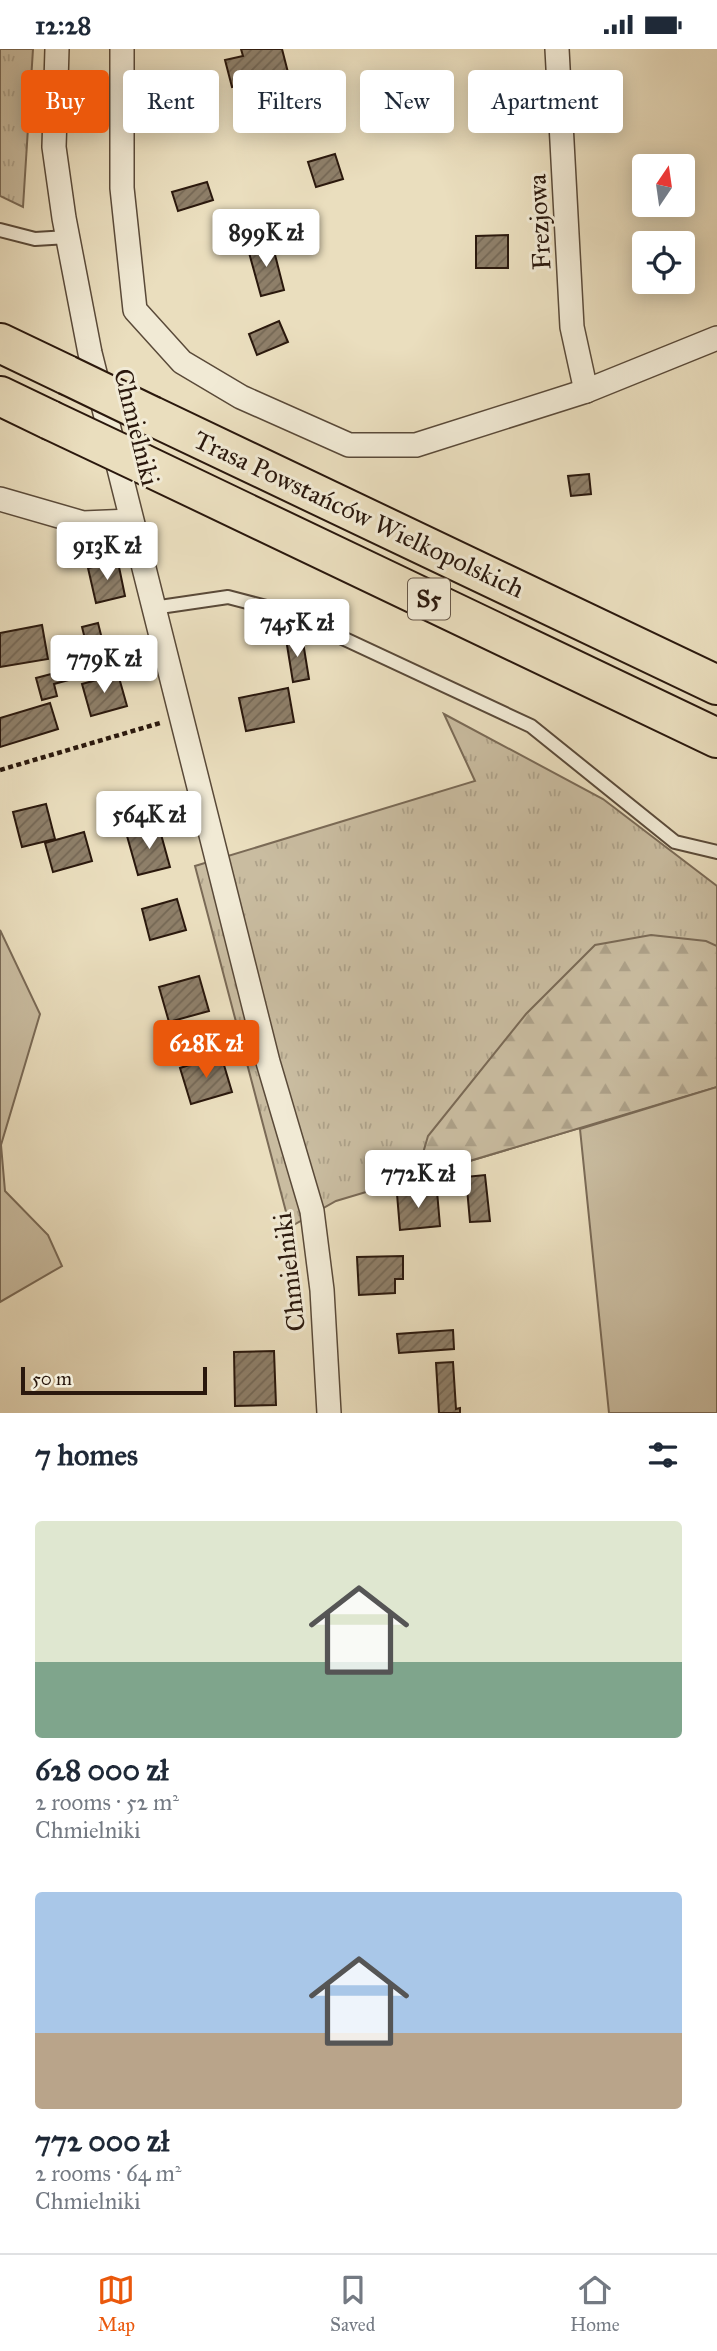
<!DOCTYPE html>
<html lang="en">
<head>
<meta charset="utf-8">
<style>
  body { margin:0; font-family:"IM FELL Great Primer",serif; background:#f2f2f3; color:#1f2937; height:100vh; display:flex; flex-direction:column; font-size:26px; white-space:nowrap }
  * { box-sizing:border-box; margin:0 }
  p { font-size:23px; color:#747a83 }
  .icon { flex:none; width:38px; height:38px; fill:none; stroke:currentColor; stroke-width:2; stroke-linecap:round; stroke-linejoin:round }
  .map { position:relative; height:1364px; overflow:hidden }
  .panel { display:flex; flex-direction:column; background:#fff; flex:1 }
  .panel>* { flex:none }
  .top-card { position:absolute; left:21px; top:21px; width:676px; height:63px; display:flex; gap:14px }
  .needle { width:46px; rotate:13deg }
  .tools { position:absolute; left:632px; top:105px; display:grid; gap:14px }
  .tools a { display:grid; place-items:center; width:63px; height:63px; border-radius:7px; background:#fff; box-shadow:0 4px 18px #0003; font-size:35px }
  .scale { position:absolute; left:21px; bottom:18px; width:186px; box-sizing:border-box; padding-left:7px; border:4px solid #2a180d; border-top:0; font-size:19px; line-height:24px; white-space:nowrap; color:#2a180d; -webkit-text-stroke:5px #f1ead5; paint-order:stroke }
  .price { position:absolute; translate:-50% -60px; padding:0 16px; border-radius:7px; background:#fff; color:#222; font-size:23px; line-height:46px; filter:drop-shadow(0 2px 4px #0008) }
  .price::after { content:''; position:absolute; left:50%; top:42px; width:21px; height:16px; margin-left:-10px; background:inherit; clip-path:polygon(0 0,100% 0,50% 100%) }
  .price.selected { background:#ea580c; color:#fff }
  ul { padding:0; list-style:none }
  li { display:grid; align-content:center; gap:14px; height:371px; padding:0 35px }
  li span { display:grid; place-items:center; height:217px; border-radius:7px; color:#555 }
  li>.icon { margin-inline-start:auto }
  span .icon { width:126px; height:126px; fill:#fffc; stroke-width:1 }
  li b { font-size:30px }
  h2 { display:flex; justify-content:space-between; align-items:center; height:84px; padding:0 35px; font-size:30px }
  .pill { padding:0 24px; border-radius:7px; background:#fff; box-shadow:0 4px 18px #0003; font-size:24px; line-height:63px }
  .pill.selected { background:#ea580c; color:#fff }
  .status { display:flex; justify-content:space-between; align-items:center; height:49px; padding:0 35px; background:#fff; direction:ltr }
  .status svg { height:19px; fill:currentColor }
  .tab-bar { display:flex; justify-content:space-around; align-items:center; height:98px; border-top:2px solid #e0e1e3; background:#fff; font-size:19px; color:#747a83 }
  .tab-bar a { display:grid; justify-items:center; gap:4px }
  .tab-bar .selected { color:#ea580c }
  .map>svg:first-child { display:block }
  .grass { fill:url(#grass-tufts); stroke:#7a6a56; stroke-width:2 }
  .forest { fill:url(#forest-firs); stroke:#7a6a56; stroke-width:2 }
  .green { fill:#c9bca0; stroke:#7a6a56; stroke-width:2 }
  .building { fill:url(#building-hatch); stroke:#2a180d; stroke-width:2 }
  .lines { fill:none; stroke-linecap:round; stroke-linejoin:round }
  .service-casing { stroke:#5a4a39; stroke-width:16 }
  .minor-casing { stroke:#5a4a39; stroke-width:26 }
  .motorway-casing { stroke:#2a180d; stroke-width:42 }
  .path { stroke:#2a180d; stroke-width:4.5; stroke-dasharray:5 3.5; stroke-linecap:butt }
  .service { stroke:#f1ead5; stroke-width:12 }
  .minor { stroke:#f1ead5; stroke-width:23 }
  .motorway { stroke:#eadebe; stroke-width:38 }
  .motorway-bridge-casing { stroke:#2a180d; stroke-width:42; stroke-linecap:butt }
  .motorway-bridge { stroke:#eadebe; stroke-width:38 }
  .labels { text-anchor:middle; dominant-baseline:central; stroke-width:6; stroke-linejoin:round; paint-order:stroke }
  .shield { fill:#f1ead5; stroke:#665749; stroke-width:2 }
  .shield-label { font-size:24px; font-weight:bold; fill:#2a180d }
  .street-label { font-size:26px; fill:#2a180d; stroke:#f1ead5 }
</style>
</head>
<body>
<div class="status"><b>12:28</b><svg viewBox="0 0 49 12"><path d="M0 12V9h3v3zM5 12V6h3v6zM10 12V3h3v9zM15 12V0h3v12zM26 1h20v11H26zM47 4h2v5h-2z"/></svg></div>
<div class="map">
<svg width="717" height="1364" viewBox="0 0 717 1364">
  <defs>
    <pattern id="grass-tufts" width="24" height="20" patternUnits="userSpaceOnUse" patternTransform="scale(1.75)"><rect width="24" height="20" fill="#c9bca0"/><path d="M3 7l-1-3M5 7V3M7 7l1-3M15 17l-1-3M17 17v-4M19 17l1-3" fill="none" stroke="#ada189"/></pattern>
    <pattern id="forest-firs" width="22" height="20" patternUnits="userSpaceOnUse" patternTransform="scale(1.75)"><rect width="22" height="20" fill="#c9bca0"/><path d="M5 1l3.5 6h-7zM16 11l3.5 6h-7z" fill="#ada189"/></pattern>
    <pattern id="building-hatch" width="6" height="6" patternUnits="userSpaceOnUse" patternTransform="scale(1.75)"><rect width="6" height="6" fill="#8e7f69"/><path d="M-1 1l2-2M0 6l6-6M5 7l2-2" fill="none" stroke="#746755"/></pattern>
  </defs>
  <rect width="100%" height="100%" fill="#eadebe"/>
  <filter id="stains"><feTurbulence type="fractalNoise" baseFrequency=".00286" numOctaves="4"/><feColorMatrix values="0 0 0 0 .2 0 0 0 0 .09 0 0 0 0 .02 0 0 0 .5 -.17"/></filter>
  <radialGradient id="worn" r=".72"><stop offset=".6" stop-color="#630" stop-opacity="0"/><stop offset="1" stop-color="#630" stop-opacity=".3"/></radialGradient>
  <g class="grass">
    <polygon points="0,0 33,0 23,158 0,147"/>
    <polygon points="444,665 603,750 717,837 717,1038 336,1152 290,1178 195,817 475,732"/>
  </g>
  <polygon class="forest" points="651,886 706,892 717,897 717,1038 416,1128 428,1087 526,965 595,896"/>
  <g class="green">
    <polygon points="0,881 40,965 1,1096 5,1142 48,1186 62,1217 0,1253"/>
    <polygon points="717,1038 717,1364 609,1364 580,1080"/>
  </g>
  <g class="building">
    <polygon points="241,0 282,0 293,43 255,53 250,34 232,38 225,11 243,7"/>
    <polygon points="335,105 343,130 316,138 308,113"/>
    <polygon points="207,133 213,151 178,162 172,143"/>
    <polygon points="508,186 508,219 476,219 476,187"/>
    <polygon points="272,194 284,241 261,247 248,200"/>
    <polygon points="279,272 288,293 257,306 249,285"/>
    <polygon points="589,425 591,445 571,447 568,427"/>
    <polygon points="90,491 94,507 63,514 59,497"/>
    <polygon points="118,513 125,547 96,554 88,519"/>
    <polygon points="98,574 104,598 88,602 82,578"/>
    <polygon points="42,576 48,610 0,618 0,584"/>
    <polygon points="302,587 309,630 293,633 286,590"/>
    <polygon points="74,619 76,629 54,635 57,647 42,651 36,629"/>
    <polygon points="118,625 127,657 91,667 82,635"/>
    <polygon points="288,639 294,673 246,682 239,649"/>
    <polygon points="50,654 58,680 0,698 0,669"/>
    <polygon points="46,755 55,790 22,798 13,763"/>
    <polygon points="159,778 170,818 138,826 127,787"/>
    <polygon points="84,783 92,812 53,823 45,794"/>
    <polygon points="177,850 186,881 150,891 142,860"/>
    <polygon points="199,927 209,962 169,973 159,938"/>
    <polygon points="221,1006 232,1043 191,1055 180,1019"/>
    <polygon points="485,1126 490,1172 470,1173 466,1128"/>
    <polygon points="437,1142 440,1177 400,1181 397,1145"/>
    <polygon points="403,1207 403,1230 395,1230 395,1244 359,1246 357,1208"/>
    <polygon points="453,1281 454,1300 399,1304 397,1285"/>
    <polygon points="274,1302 276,1356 235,1357 234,1303"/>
    <polygon points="453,1313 456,1360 460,1359 460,1364 439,1364 436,1314"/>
  </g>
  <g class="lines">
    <defs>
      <g id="service">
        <polyline points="0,181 35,190 68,188"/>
        <polyline points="153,559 228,548 289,564 531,677 675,793 717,803"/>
      </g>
      <g id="minor">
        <polyline points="57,0 54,98 64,169 90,304 268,1013 312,1162 322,1241 329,1364"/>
        <polyline points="122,0 122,139 135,261 182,313 241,348 349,396 416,396 586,342 717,289"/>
        <polyline points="557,0 572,278 586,342"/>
        <polyline points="0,450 83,474 131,472"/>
      </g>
      <g id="motorway">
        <polyline points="0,294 67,326"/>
        <polyline points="0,347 50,371"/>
        <polyline points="152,367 717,636"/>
        <polyline points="141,414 717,689"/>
      </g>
    </defs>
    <use href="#service" class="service-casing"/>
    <use href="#minor" class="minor-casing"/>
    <use href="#motorway" class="motorway-casing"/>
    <polyline class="path" points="0,721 160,674"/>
    <use href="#service" class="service"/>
    <use href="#minor" class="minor"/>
    <use href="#motorway" class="motorway"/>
    <defs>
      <g id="motorway-bridge">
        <polyline points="67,326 152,367"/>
        <polyline points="50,371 141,414"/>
      </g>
    </defs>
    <use href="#motorway-bridge" class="motorway-bridge-casing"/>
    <use href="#motorway-bridge" class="motorway-bridge"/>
  </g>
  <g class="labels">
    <rect class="shield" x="408" y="529.5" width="42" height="41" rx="5"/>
    <g class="shield-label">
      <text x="429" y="550">S5</text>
    </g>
    <g class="street-label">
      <text transform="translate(539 173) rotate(-93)">Frezjowa</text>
      <text transform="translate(137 378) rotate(76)">Chmielniki</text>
      <text transform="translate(359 465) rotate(25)">Trasa Powstańców Wielkopolskich</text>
      <text transform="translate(289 1223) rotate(-97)">Chmielniki</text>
    </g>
  </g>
  <rect width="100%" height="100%" filter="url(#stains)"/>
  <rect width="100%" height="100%" fill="url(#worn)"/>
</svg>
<div class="tools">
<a><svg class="needle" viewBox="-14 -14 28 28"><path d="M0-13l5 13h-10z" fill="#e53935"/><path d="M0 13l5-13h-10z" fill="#747a83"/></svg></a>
<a><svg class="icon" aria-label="locate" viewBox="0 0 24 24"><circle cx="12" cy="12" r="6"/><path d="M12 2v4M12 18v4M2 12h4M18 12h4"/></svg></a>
</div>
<div class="scale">50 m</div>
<b class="price" style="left:266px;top:220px">899K zł</b>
<b class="price" style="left:107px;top:533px">913K zł</b>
<b class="price" style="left:297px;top:610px">745K zł</b>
<b class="price" style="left:104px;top:646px">779K zł</b>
<b class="price" style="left:149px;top:802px">564K zł</b>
<b class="price selected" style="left:206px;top:1031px">628K zł</b>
<b class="price" style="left:418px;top:1161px">772K zł</b>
<div class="top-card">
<a class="pill selected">Buy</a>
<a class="pill">Rent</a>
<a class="pill">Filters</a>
<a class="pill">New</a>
<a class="pill">Apartment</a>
</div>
</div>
<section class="panel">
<h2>7 homes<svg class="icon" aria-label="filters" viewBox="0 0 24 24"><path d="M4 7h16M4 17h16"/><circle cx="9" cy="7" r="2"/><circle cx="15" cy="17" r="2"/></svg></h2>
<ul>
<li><span style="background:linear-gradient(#dfe7d0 65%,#7fa58c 0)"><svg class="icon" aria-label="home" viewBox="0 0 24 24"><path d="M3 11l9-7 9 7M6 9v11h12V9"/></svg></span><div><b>628 000 zł</b><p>2 rooms · 52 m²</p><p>Chmielniki</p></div></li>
<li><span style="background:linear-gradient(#a9c7e8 65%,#b9a48a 0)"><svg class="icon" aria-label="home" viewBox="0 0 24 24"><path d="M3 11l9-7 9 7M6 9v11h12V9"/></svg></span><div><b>772 000 zł</b><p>2 rooms · 64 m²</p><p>Chmielniki</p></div></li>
</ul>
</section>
<nav class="tab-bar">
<a class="selected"><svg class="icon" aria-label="map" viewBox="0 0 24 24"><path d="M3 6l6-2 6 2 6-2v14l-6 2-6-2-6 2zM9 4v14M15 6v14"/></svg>Map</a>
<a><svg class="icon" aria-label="saved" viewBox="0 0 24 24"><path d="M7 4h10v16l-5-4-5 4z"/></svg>Saved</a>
<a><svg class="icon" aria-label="home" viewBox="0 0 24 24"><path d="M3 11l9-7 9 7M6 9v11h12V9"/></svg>Home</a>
</nav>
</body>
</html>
